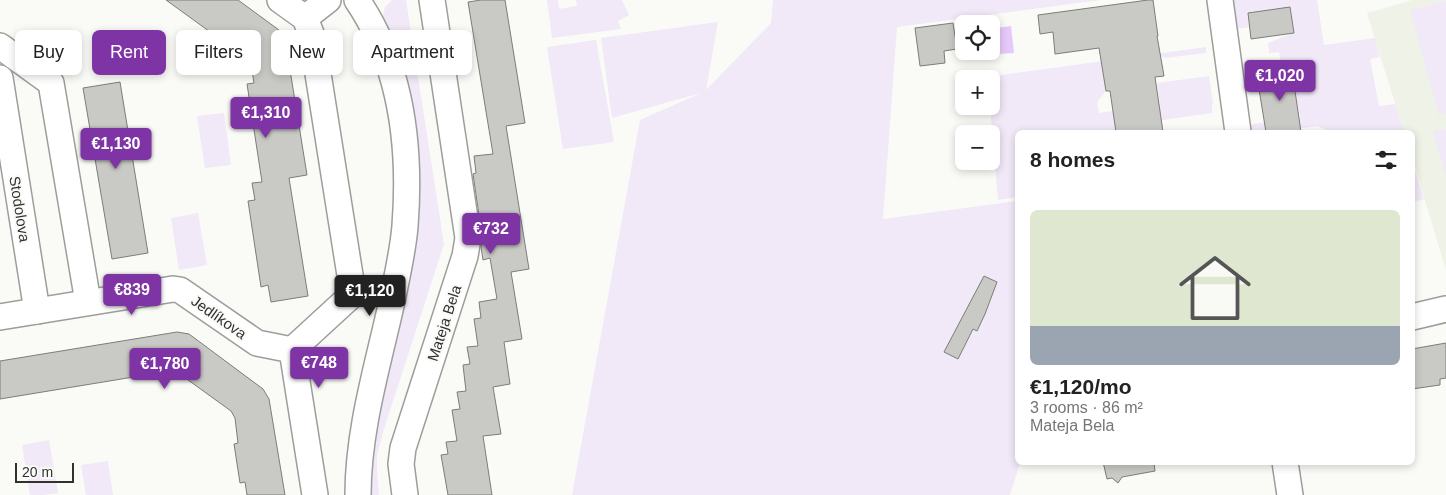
<!DOCTYPE html>
<html lang="en">
<head>
<meta charset="utf-8">
<style>
  body { margin:0; font-family:Helvetica,sans-serif; background:#f2f2f2; color:#222; height:100vh; display:flex; flex-direction:column; font-size:19px; white-space:nowrap }
  * { box-sizing:border-box; margin:0 }
  p { font-size:16px; color:#767676 }
  .icon { flex:none; width:28px; height:28px; fill:none; stroke:currentColor; stroke-width:2; stroke-linecap:round; stroke-linejoin:round }
  .map { position:relative; flex:1; overflow:hidden }
  .sheet { position:absolute; left:1015px; top:130px; width:400px; height:335px; display:flex; flex-direction:column; background:#fff; border-radius:8px; box-shadow:0 2px 8px #0003 }
  .sheet>* { flex:none }
  .guide { position:absolute; left:15px; top:30px; width:475px; height:45px; display:flex; gap:10px }
  .buttons { position:absolute; left:955px; top:15px; display:grid; gap:10px }
  .buttons a { display:grid; place-items:center; width:45px; height:45px; border-radius:8px; background:#fff; box-shadow:0 2px 8px #0003; font-size:25px }
  .scale { position:absolute; left:15px; bottom:12px; width:59px; box-sizing:border-box; padding-left:5px; border:2px solid #313230; border-top:0; font-size:14px; line-height:18px; white-space:nowrap; color:#313230; -webkit-text-stroke:4px #fafbf7; paint-order:stroke }
  .price { position:absolute; translate:-50% -42px; padding:0 11px; border-radius:5px; background:#7f34a6; color:#fff; font-size:16px; line-height:32px; filter:drop-shadow(0 1px 2px #0008) }
  .price::after { content:''; position:absolute; left:50%; top:30px; width:15px; height:11px; margin-left:-8px; background:inherit; clip-path:polygon(0 0,100% 0,50% 100%) }
  .price.active { background:#222; color:#fff }
  ul { padding:0; list-style:none }
  li { display:grid; align-content:center; gap:10px; height:265px; padding:0 15px }
  li+li { border-top:1px solid #e0e0e0 }
  li span { display:grid; place-items:center; height:155px; border-radius:8px; color:#555 }
  li>.icon { margin-inline-start:auto }
  span .icon { width:90px; height:90px; fill:#fffc; stroke-width:1 }
  li b { font-size:21px }
  h2 { display:flex; justify-content:space-between; align-items:center; height:60px; padding:0 15px; font-size:21px }
  .pill { padding:0 18px; border-radius:8px; background:#fff; box-shadow:0 2px 8px #0003; font-size:18px; line-height:45px }
  .pill.active { background:#7f34a6; color:#fff }
  .map>svg:first-child { display:block }
  .built { fill:#eff2e6 }
  .green { fill:#f1e8f8 }
  .water { fill:#e6c9fa }
  .building { fill:#c9cac5; stroke:#7c7d79 }
  .lines { fill:none; stroke-linecap:round; stroke-linejoin:round }
  .minor-casing { stroke:#9d9e9a; stroke-width:28 }
  .minor { stroke:#fff; stroke-width:25 }
  .labels { text-anchor:middle; dominant-baseline:central; stroke-width:4.5; stroke-linejoin:round; paint-order:stroke }
  .street-label { font-size:15px; fill:#313230; stroke:#fafbf7 }
</style>
</head>
<body>
<div class="map">
<svg width="1446" height="495" viewBox="0 0 1446 495">
  <rect width="100%" height="100%" fill="#fafbf7"/>
  <polygon class="built" points="1412,0 1446,0 1446,270 1413,161 1412,132 1404,132 1367,13"/>
  <g class="green">
    <polygon points="392,0 406,0 444,244 383,432 377,456 377,469 379,495 371,495 373,454 380,412 414,245 417,179 414,114 405,74 394,42 382,19 385,7"/>
    <polygon points="547,0 558,0 559,9 577,6 576,0 622,0 629,15 618,21 621,29 552,38"/>
    <polygon points="773,0 1100,0 897,27 883,219 1017,201 1018,462 1020,463 1010,495 572,495 640,120 701,93 612,118 601,38 718,22 706,90 771,23"/>
    <polygon points="1231,0 1317,0 1324,45 1375,38 1380,57 1370,59 1379,106 1395,104 1404,132 1330,132 1318,126 1271,132 1247,132 1246,125 1300,117 1295,91 1299,90 1296,72 1282,67 1279,52 1269,53 1268,43 1293,33 1290,8 1250,27 1235,29"/>
    <polygon points="1446,1 1446,113 1439,115 1410,10"/>
    <polygon points="596,40 614,142 563,149 547,47"/>
    <polygon points="1206,47 1206,53 1165,58 1160,56 1103,69 1106,91 1097,102 1099,113 1160,104 1157,83 1209,76 1213,104 1212,105 1212,113 1149,122 1117,129 1118,132 1018,132 1017,197 998,200 990,106 991,106 991,79 988,79 987,77"/>
    <polygon points="224,113 231,165 205,168 197,116"/>
    <polygon points="1446,129 1446,176 1433,132"/>
    <polygon points="1412,161 1424,199 1413,202 1412,202"/>
    <polygon points="198,213 207,265 179,270 171,218"/>
    <polygon points="49,440 58,493 44,495 30,495 22,445"/>
    <polygon points="108,461 113,495 86,495 81,465"/>
  </g>
  <polygon class="water" points="1011,26 1014,53 999,54 996,28"/>
  <g class="building">
    <polygon points="166,0 238,0 279,30 285,39 307,175 289,178 308,296 271,302 268,285 261,287 248,201 255,200 252,183 262,182 247,84 254,83 250,58 246,52 227,38 224,42"/>
    <polygon points="481,0 505,0 525,123 506,126 529,269 511,272 522,339 504,342 510,384 493,387 501,434 483,436 492,495 448,495 441,455 448,454 446,442 457,441 452,410 460,409 457,392 466,391 463,365 470,364 467,347 478,346 474,319 481,318 479,302 497,299 490,258 483,260 481,247 482,236 473,174 476,173 474,156 493,154 468,2"/>
    <polygon points="1148,0 1153,0 1158,36 1157,36 1164,76 1155,77 1163,132 1116,132 1110,91 1106,91 1099,48 1055,54 1053,32 1040,34 1038,15"/>
    <polygon points="1290,7 1294,33 1251,39 1248,13"/>
    <polygon points="953,23 957,49 944,51 945,63 920,66 915,28"/>
    <polygon points="1296,72 1299,90 1295,91 1301,132 1266,132 1257,77"/>
    <polygon points="120,82 148,253 112,259 83,88"/>
    <polygon points="984,276 997,282 985,314 977,331 973,329 958,359 944,352"/>
    <polygon points="177,332 189,334 263,389 269,399 285,495 247,495 245,482 240,483 234,444 238,443 235,418 231,411 177,372 170,371 0,399 0,361"/>
    <polygon points="1446,343 1446,378 1440,379 1440,385 1412,389 1412,349"/>
    <polygon points="1103,462 1154,462 1155,471 1122,477 1118,483 1112,478 1107,479"/>
  </g>
  <g class="lines">
    <defs>
      <g id="minor">
        <polyline points="280,0 305,18 312,36 353,294"/>
        <path d="M357 0C402 66 411 148 405 226 403 251 397 276 392 301 378 365 358 429 358 495"/>
        <polyline points="1220,0 1238,132"/>
        <polyline points="305,18 328,0"/>
        <polyline points="0,46 51,83 88,302"/>
        <polyline points="0,78 37,311"/>
        <polyline points="0,317 173,289 180,290 257,343 292,350 315,495"/>
        <polyline points="1412,317 1446,309"/>
        <polyline points="292,350 353,294"/>
        <polyline points="1285,462 1290,495"/>
        <polyline points="405,495 401,464 403,448 465,256 468,238 432,0"/>
      </g>
    </defs>
    <use href="#minor" class="minor-casing"/>
    <use href="#minor" class="minor"/>
  </g>
  <g class="labels">
    <g class="street-label">
      <text transform="translate(20 209) rotate(81)">Stodolova</text>
      <text transform="translate(219 317) rotate(35)">Jedlíkova</text>
      <text transform="translate(444 323) rotate(-72)">Mateja Bela</text>
    </g>
  </g>
</svg>
<div class="buttons">
<a><svg class="icon" aria-label="locate" viewBox="0 0 24 24"><circle cx="12" cy="12" r="6"/><path d="M12 2v4M12 18v4M2 12h4M18 12h4"/></svg></a>
<a>+</a>
<a>−</a>
</div>
<div class="scale">20 m</div>
<b class="price" style="left:1280px;top:102px">€1,020</b>
<b class="price" style="left:266px;top:139px">€1,310</b>
<b class="price" style="left:116px;top:170px">€1,130</b>
<b class="price" style="left:491px;top:255px">€732</b>
<b class="price" style="left:132px;top:316px">€839</b>
<b class="price active" style="left:370px;top:317px">€1,120</b>
<b class="price" style="left:319px;top:389px">€748</b>
<b class="price" style="left:165px;top:390px">€1,780</b>
<div class="guide">
<a class="pill">Buy</a>
<a class="pill active">Rent</a>
<a class="pill">Filters</a>
<a class="pill">New</a>
<a class="pill">Apartment</a>
</div>
<section class="sheet">
<h2>8 homes<svg class="icon" aria-label="filters" viewBox="0 0 24 24"><path d="M4 7h16M4 17h16"/><circle cx="9" cy="7" r="2"/><circle cx="15" cy="17" r="2"/></svg></h2>
<ul>
<li><span style="background:linear-gradient(#dfe7d0 75%,#9aa5b1 0)"><svg class="icon" aria-label="home" viewBox="0 0 24 24"><path d="M3 11l9-7 9 7M6 9v11h12V9"/></svg></span><div><b>€1,120/mo</b><p>3 rooms · 86 m²</p><p>Mateja Bela</p></div></li>
</ul>
</section>
</div>
</body>
</html>
